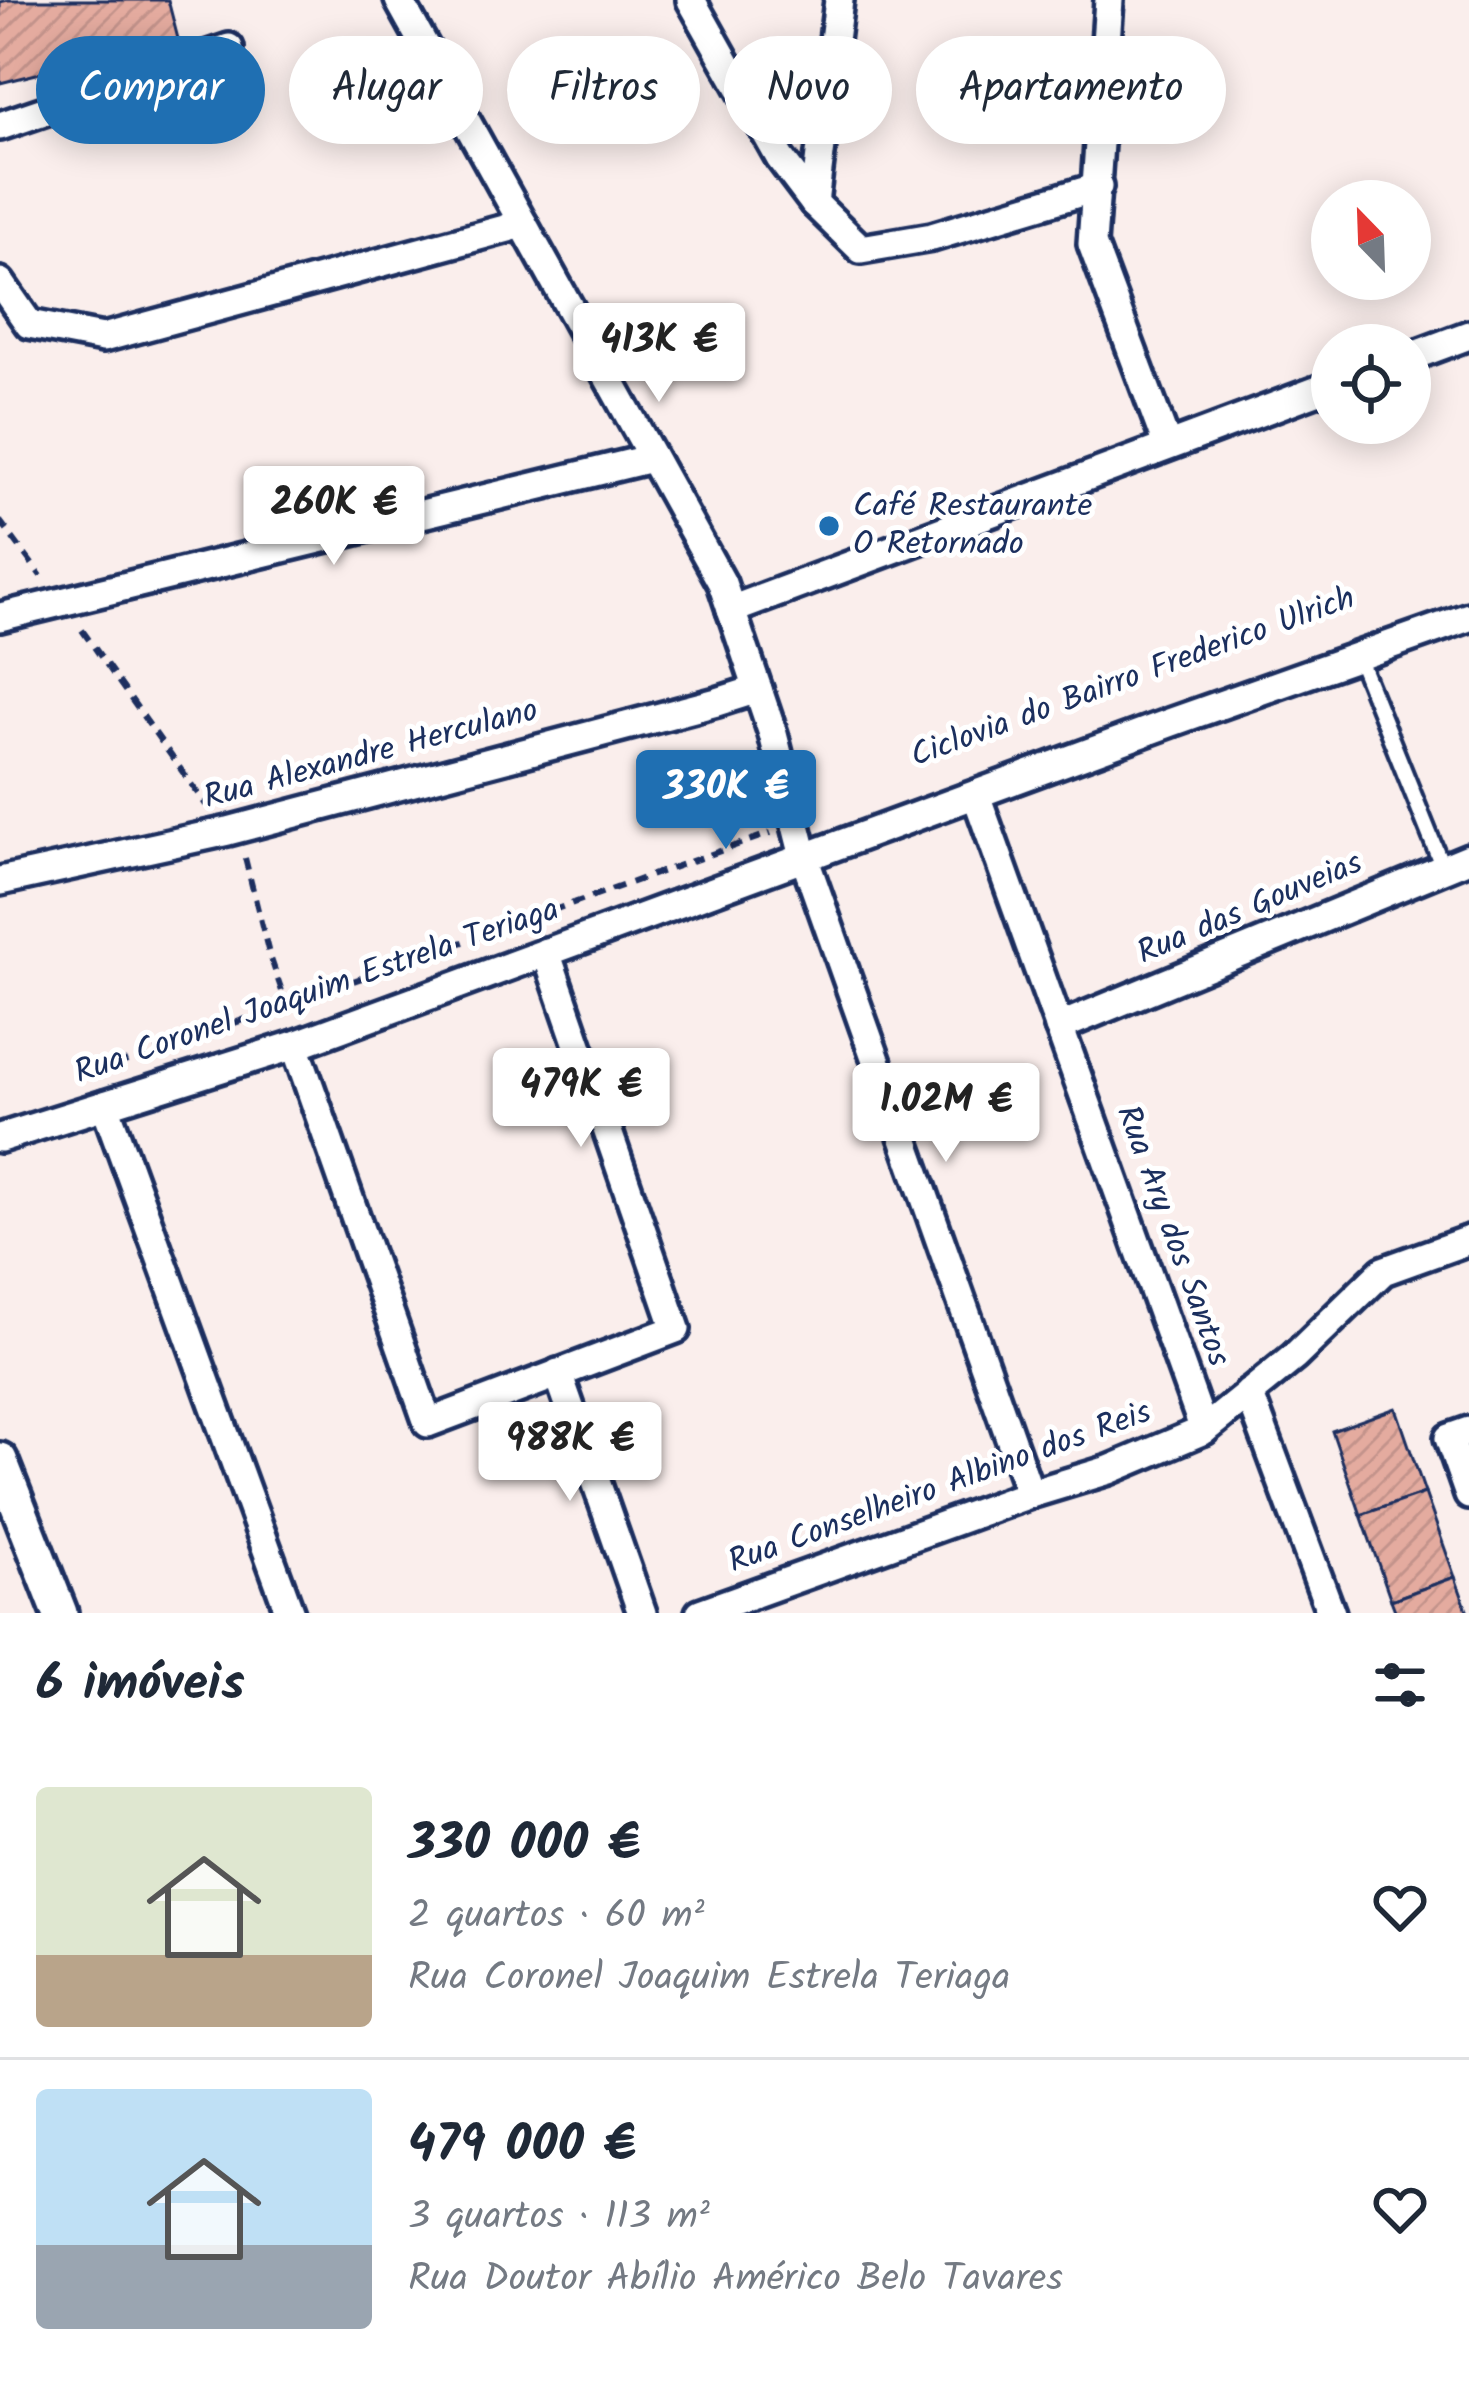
<!DOCTYPE html>
<html lang="pt">
<head>
<meta charset="utf-8">
<style>
  body { margin:0; font-family:Kalam,sans-serif; background:#f6f6f7; color:#1f2937; height:100vh; display:flex; flex-direction:column; font-size:45px; white-space:nowrap }
  * { box-sizing:border-box; margin:0 }
  p { font-size:39px; color:#747a83 }
  .icon { flex:none; width:66px; height:66px; fill:none; stroke:currentColor; stroke-width:2; stroke-linecap:round; stroke-linejoin:round }
  .map { position:relative; height:1613px; overflow:hidden }
  .drawer { display:flex; flex-direction:column; background:#fff; flex:1 }
  .drawer>* { flex:none }
  .banner { position:absolute; left:36px; top:36px; width:1398px; height:108px; display:flex; gap:24px }
  .needle { width:78px; rotate:337deg }
  .controls { position:absolute; left:1311px; top:180px; display:grid; gap:24px }
  .controls a { display:grid; place-items:center; width:120px; height:120px; border-radius:50%; background:#fff; box-shadow:0 6px 30px #0003; font-size:60px }
  .price { position:absolute; translate:-50% -102px; padding:0 27px; border-radius:12px; background:#fff; color:#222; font-size:39px; line-height:78px; filter:drop-shadow(0 3px 6px #0008) }
  .price::after { content:''; position:absolute; left:50%; top:72px; width:36px; height:27px; margin-left:-18px; background:inherit; clip-path:polygon(0 0,100% 0,50% 100%) }
  .price.current { background:#1f6fb2; color:#fff }
  ul { padding:0; list-style:none }
  li { display:flex; align-items:center; gap:36px; height:300px; padding:0 36px }
  li+li { border-top:3px solid #e0e1e3 }
  li span { display:grid; place-items:center; flex:none; width:336px; height:240px; border-radius:12px; color:#555 }
  li>.icon { margin-inline-start:auto }
  span .icon { width:144px; height:144px; fill:#fffc; stroke-width:1 }
  li b { font-size:51px }
  h2 { display:flex; justify-content:space-between; align-items:center; height:144px; padding:0 36px; font-size:51px }
  .tag { padding:0 42px; border-radius:54px; background:#fff; box-shadow:0 6px 30px #0003; font-size:42px; line-height:108px }
  .tag.current { background:#1f6fb2; color:#fff }
  .map>svg:first-child { display:block }
  .building { fill:url(#building-hatch); stroke:#1b2f5e; stroke-width:3 }
  .lines { fill:none; stroke-linecap:round; stroke-linejoin:round }
  .service-casing { stroke:#1b2f5e; stroke-width:22 }
  .minor-casing { stroke:#1b2f5e; stroke-width:36 }
  .tertiary-casing { stroke:#1b2f5e; stroke-width:42 }
  .path { stroke:#1b2f5e; stroke-width:6; stroke-dasharray:12 9; stroke-linecap:butt }
  .service { stroke:#fff; stroke-width:14 }
  .minor { stroke:#fff; stroke-width:27 }
  .tertiary { stroke:#fff; stroke-width:33 }
  .poi-dot { fill:#1f6fb2; stroke:#fff; stroke-width:4.5 }
  .labels { text-anchor:middle; dominant-baseline:central; stroke-width:10; stroke-linejoin:round; paint-order:stroke }
  .poi-label { font-size:33px; fill:#1b2f5e; stroke:#fff; text-anchor:start }
  .street-label { font-size:33px; fill:#1b2f5e; stroke:#fff }
</style>
</head>
<body>
<div class="map">
<svg width="1469" height="1613" viewBox="0 0 1469 1613">
  <defs>
    <pattern id="building-hatch" width="6" height="6" patternUnits="userSpaceOnUse" patternTransform="scale(3)"><rect width="6" height="6" fill="#e4ab9f"/><path d="M-1 1l2-2M0 6l6-6M5 7l2-2" fill="none" stroke="#c3938b"/></pattern>
  </defs>
  <rect width="100%" height="100%" fill="#faeeec"/>
  <filter id="ink" filterUnits="userSpaceOnUse"><feTurbulence type="fractalNoise" baseFrequency=".00833" numOctaves="2"/><feDisplacementMap in="SourceGraphic" scale="24" xChannelSelector="R" yChannelSelector="G"/><feConvolveMatrix kernelMatrix="1 2 1 2 8 2 1 2 1" color-interpolation-filters="sRGB"/></filter>
  <g filter="url(#ink)">
    <g class="building">
      <polygon points="8,0 168,0 178,39 0,83 0,2"/>
      <polygon points="1396,1408 1425,1493 1361,1515 1332,1431"/>
      <polygon points="1425,1493 1455,1577 1391,1600 1361,1515"/>
      <polygon points="1455,1577 1468,1613 1396,1613 1391,1600"/>
    </g>
    <g class="lines">
      <defs>
        <polyline id="service" points="1358,657 1443,868"/>
        <g id="minor">
          <polyline points="399,0 722,583 773,734 804,857 1030,1494"/>
          <polyline points="691,0 780,158 814,203 839,0"/>
          <polyline points="1109,0 1092,244 1167,445"/>
          <polyline points="0,126 229,48"/>
          <polyline points="814,203 861,249 932,237 1098,187"/>
          <polyline points="0,282 29,324 103,338 523,224"/>
          <polyline points="1410,357 1469,335"/>
          <polyline points="731,610 1332,385"/>
          <polyline points="0,617 652,458"/>
          <polyline points="976,795 1204,1430"/>
          <polyline points="0,881 228,831 717,702 758,689"/>
          <polyline points="1059,1027 1469,858"/>
          <polyline points="295,1045 428,1423 676,1329 546,952"/>
          <polyline points="105,1105 290,1613"/>
          <polyline points="0,1138 295,1045 1172,722 1469,617"/>
          <polyline points="558,1373 642,1613"/>
          <polyline points="1249,1393 1331,1613"/>
          <polyline points="1469,1431 1449,1438 1469,1495"/>
          <polyline points="700,1613 1030,1494 1109,1470 1204,1430 1294,1357 1383,1271 1469,1240"/>
        </g>
        <polyline id="tertiary" points="0,1460 60,1613"/>
      </defs>
      <use href="#service" class="service-casing"/>
      <use href="#minor" class="minor-casing"/>
      <use href="#tertiary" class="tertiary-casing"/>
      <g class="path">
        <polyline points="0,521 41,576"/>
        <polyline points="82,630 206,805"/>
        <polyline points="245,858 268,950 291,1018"/>
        <polyline points="116,1065 771,833"/>
      </g>
      <use href="#service" class="service"/>
      <use href="#minor" class="minor"/>
      <use href="#tertiary" class="tertiary"/>
    </g>
  </g>
  <circle class="poi-dot" cx="829" cy="526" r="12"/>
  <g class="labels">
    <g class="poi-label">
      <text x="853" y="507">Café Restaurante<tspan x="853" dy="38">O Retornado</tspan></text>
    </g>
    <g class="street-label">
      <text transform="translate(1133 678) rotate(-20)">Ciclovia do Bairro Frederico Ulrich</text>
      <text transform="translate(371 755) rotate(-15)">Rua Alexandre Herculano</text>
      <text transform="translate(1250 909) rotate(-23)">Rua das Gouveias</text>
      <text transform="translate(317 992) rotate(-19)">Rua Coronel Joaquim Estrela Teriaga</text>
      <text transform="translate(1172 1236) rotate(70)">Rua Ary dos Santos</text>
      <text transform="translate(940 1488) rotate(-20)">Rua Conselheiro Albino dos Reis</text>
    </g>
  </g>
</svg>
<div class="controls">
<a><svg class="needle" viewBox="-14 -14 28 28"><path d="M0-13l5 13h-10z" fill="#e53935"/><path d="M0 13l5-13h-10z" fill="#747a83"/></svg></a>
<a><svg class="icon" aria-label="locate" viewBox="0 0 24 24"><circle cx="12" cy="12" r="6"/><path d="M12 2v4M12 18v4M2 12h4M18 12h4"/></svg></a>
</div>
<b class="price" style="left:659px;top:405px">413K €</b>
<b class="price" style="left:334px;top:568px">260K €</b>
<b class="price current" style="left:726px;top:852px">330K €</b>
<b class="price" style="left:581px;top:1150px">479K €</b>
<b class="price" style="left:946px;top:1165px">1.02M €</b>
<b class="price" style="left:570px;top:1504px">988K €</b>
<div class="banner">
<a class="tag current">Comprar</a>
<a class="tag">Alugar</a>
<a class="tag">Filtros</a>
<a class="tag">Novo</a>
<a class="tag">Apartamento</a>
</div>
</div>
<section class="drawer">
<h2>6 imóveis<svg class="icon" aria-label="filters" viewBox="0 0 24 24"><path d="M4 7h16M4 17h16"/><circle cx="9" cy="7" r="2"/><circle cx="15" cy="17" r="2"/></svg></h2>
<ul>
<li><span style="background:linear-gradient(#dfe7d0 70%,#b9a48a 0)"><svg class="icon" aria-label="home" viewBox="0 0 24 24"><path d="M3 11l9-7 9 7M6 9v11h12V9"/></svg></span><div><b>330 000 €</b><p>2 quartos · 60 m²</p><p>Rua Coronel Joaquim Estrela Teriaga</p></div><svg class="icon" aria-label="heart" viewBox="0 0 24 24"><path d="M12 20l-8-8c-3-5 5-10 8-4 3-6 11-1 8 4z"/></svg></li>
<li><span style="background:linear-gradient(#bfe0f5 65%,#9aa5b1 0)"><svg class="icon" aria-label="home" viewBox="0 0 24 24"><path d="M3 11l9-7 9 7M6 9v11h12V9"/></svg></span><div><b>479 000 €</b><p>3 quartos · 113 m²</p><p>Rua Doutor Abílio Américo Belo Tavares</p></div><svg class="icon" aria-label="heart" viewBox="0 0 24 24"><path d="M12 20l-8-8c-3-5 5-10 8-4 3-6 11-1 8 4z"/></svg></li>
</ul>
</section>
</body>
</html>
